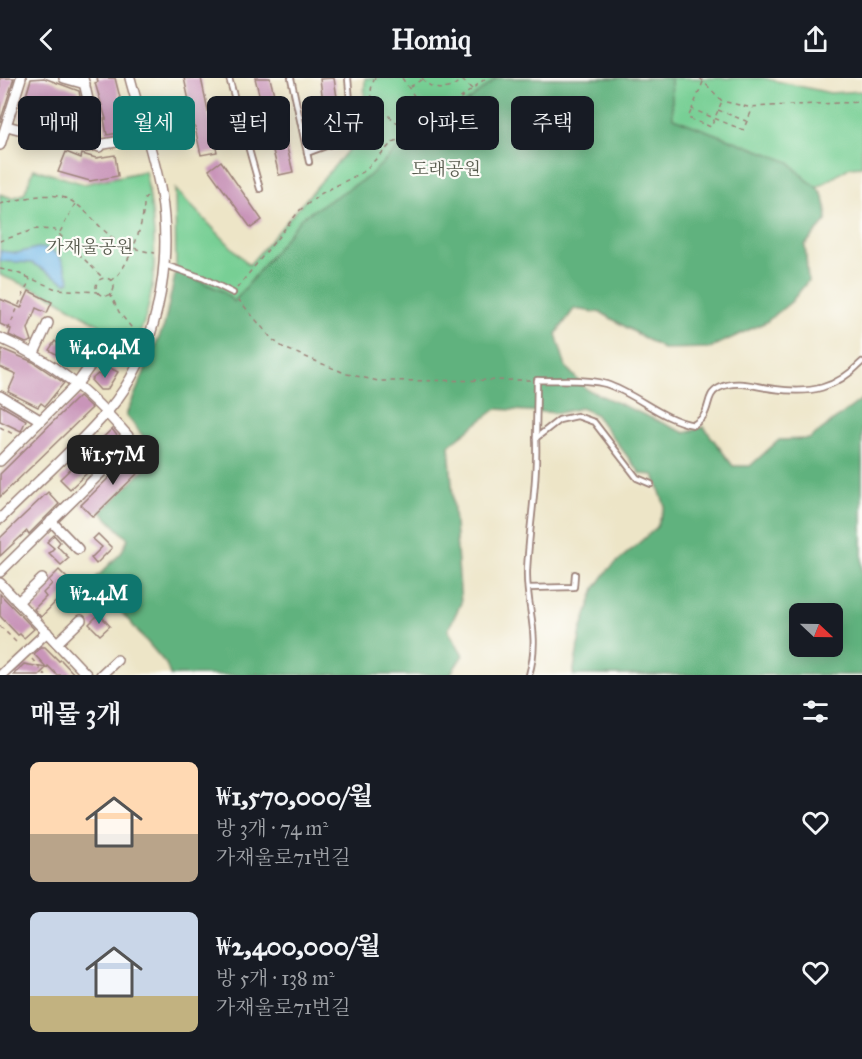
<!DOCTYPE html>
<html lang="ko">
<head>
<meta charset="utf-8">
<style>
  body { margin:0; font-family:"IM FELL Great Primer","Noto Serif KR",serif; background:#20242c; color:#f1f3f6; height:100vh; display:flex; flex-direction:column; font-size:22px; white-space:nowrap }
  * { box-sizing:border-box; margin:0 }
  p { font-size:20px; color:#9ea1a6 }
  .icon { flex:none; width:33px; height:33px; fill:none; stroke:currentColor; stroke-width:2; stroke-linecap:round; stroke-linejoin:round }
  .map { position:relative; height:597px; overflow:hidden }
  .drawer { display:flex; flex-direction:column; background:#171b24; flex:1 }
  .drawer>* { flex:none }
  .guide { position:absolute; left:18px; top:18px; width:826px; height:54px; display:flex; gap:12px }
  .needle { width:39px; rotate:112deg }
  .controls { position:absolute; left:789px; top:525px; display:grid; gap:12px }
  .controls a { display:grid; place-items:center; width:54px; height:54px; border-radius:9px; background:#171b24; box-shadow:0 3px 15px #0003; font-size:30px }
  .price { position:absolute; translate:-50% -51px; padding:0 14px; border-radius:12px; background:#0f766e; color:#fff; font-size:20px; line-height:39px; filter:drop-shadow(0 2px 3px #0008) }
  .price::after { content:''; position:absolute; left:50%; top:36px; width:18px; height:14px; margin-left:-9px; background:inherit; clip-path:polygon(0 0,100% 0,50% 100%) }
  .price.on { background:#222; color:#fff }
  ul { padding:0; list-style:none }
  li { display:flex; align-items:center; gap:18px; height:150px; padding:0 30px }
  li span { display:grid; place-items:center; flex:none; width:168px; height:120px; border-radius:9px; color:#555 }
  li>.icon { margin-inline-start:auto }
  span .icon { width:72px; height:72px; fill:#fffc; stroke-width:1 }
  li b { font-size:26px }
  h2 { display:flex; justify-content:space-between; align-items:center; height:72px; padding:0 30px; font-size:26px }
  .pill { padding:0 21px; border-radius:9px; background:#171b24; box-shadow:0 3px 15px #0003; font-size:21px; line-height:54px }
  .pill.on { background:#0f766e; color:#fff }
  header { display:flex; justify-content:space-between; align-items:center; height:78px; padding:0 30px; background:#171b24; font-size:27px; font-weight:800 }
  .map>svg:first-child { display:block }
  .green { fill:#77cf94; stroke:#607760; stroke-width:1.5 }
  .forest { fill:#61b27e; stroke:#566854; stroke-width:1.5; fill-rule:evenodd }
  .water { fill:#71b8e8; stroke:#5e6c8a; stroke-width:1.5 }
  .building { fill:#c995b9 }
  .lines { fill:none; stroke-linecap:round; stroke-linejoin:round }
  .service-casing { stroke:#9c8279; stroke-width:8 }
  .minor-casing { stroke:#9c8279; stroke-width:12 }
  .path { stroke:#9c8279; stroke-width:1.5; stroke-dasharray:4.5 4.5; stroke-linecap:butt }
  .service { stroke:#fff; stroke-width:4.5 }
  .minor { stroke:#fff; stroke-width:9 }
  .labels { text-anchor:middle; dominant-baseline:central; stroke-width:4.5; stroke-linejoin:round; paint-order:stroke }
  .park-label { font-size:18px; fill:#5a5d50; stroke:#fdfcf7 }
</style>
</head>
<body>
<header><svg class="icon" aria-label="back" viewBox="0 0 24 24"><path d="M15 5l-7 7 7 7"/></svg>Homiq<svg class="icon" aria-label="share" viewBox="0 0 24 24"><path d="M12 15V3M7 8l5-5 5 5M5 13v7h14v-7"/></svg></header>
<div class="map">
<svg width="862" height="597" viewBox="0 0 862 597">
  <rect width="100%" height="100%" fill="#fdfcf7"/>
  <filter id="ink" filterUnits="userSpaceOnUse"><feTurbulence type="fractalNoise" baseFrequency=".0167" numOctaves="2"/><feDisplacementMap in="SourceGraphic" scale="12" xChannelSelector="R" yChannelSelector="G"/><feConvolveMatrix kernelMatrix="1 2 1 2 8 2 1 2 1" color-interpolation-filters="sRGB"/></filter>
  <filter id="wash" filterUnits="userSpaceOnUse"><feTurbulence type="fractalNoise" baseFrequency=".008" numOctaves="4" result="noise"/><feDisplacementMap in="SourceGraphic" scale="24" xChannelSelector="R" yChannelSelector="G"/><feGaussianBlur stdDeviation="1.35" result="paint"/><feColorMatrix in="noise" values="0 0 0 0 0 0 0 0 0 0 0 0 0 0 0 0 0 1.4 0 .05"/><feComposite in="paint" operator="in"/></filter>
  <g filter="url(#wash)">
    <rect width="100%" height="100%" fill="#ede5c7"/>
    <g class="green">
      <polygon points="365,0 763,0 830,15 862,13 862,88 850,89 818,109 234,224 222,213 176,193 175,111 249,187 363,55"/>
      <path d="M34 91 84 106 145 93C157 149 161 215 134 268L53 219 0 197V116L12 120 24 116Z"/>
    </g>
    <path class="forest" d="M497 0H671L673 40 790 84C810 113 826 101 827 142L805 167 808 203 791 224 766 244 710 270 663 271 602 235 574 231 556 256 566 289 586 311 685 355 704 349 733 388H750L779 362 809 361 862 321V597H573L581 552 595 510 608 492 657 449 665 428 654 397 641 396 595 336 581 330 559 335 496 331 449 367 461 525 448 552 463 577 450 597H170L166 586 94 502 121 475 128 461 101 434 149 387 137 372 143 358 126 337 164 248 176 193 222 213 234 224 302 139 368 99 397 71 414 59 424 62 448 49 450 38ZM800 536H832V568H800Z"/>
    <path class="water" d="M37 170C59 169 64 184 70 203L66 205 32 185 0 183V173L17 175Z"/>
    <g id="blocks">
      <g class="building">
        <polygon points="0,0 14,0 0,44"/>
        <polygon points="44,0 79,13 80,19 66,54 52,49 57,36 43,31 36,48 22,43 20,38 31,1"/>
        <polygon points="97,0 115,0 128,51 125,54 107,57 104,41 106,41 95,5 98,4"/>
        <polygon points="184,0 201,0 217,74 201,77"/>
        <polygon points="255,0 270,0 293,94 279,97"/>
        <polygon points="334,0 342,52 327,54 320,1"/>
        <polygon points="66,74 81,80 82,76 96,80 115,77 118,98 90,103 58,94"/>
        <polygon points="221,83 262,142 251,150 209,92"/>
        <polygon points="29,213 52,224 47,235 36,230 28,251 32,263 26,265 9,257 11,251 0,246 0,221 21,230"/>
        <polygon points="65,258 71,262 61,279 49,272 55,263 59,266"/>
        <polygon points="2,271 33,284 64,305 45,328 41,325 38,329 8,314 16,296 0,289"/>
        <polygon points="108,289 118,294 107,312 100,312 91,302 98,296 103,299"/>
        <polygon points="79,318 92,330 0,419 0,396"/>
        <polygon points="0,327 26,342 21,353 0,343"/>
        <polygon points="112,351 121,363 70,411 60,401"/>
        <polygon points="133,376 145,388 93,439 81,427"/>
        <polygon points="48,414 59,426 29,456 27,453 0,478 0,460"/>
        <polygon points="98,456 112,470 96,486 91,480 102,469 93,461"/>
        <polygon points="54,457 60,464 57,468 69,480 61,487 49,475 54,470 47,464"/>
        <polygon points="59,492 73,506 41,539 34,531 46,519 43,515 52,506 49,502"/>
        <polygon points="0,516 34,551 24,560 20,556 18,557 0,538"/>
        <polygon points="99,536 110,548 100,557 89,546"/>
        <polygon points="41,569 45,569 59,583 61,582 75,597 57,597 48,588 47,590 34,576"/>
        <polygon points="24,586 46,590 39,597 13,597"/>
      </g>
    </g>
  </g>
  <g filter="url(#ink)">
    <use href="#blocks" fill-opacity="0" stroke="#9c8279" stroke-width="1.5"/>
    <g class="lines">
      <defs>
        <g id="service">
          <polyline points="229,0 260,111"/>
          <polyline points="291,0 309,84"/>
          <polyline points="307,75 353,58 348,0"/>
          <polyline points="165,187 203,200 233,215"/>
          <path d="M536 360 537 302C558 303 585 300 606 306 637 316 662 342 694 347 697 344 702 341 704 337 710 327 707 316 719 310 737 301 755 309 774 311 812 316 835 311 862 284"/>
          <polyline points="528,510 574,509 575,496"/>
          <path d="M529 597C541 555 526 531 527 493 529 448 538 405 536 360L559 342 577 338 594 344 637 400 651 406"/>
        </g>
        <g id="minor">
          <polyline points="64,0 85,6"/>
          <polyline points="83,0 99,69"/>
          <polyline points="7,48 86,69 146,59"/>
          <polyline points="0,67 21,0"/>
          <path d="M0 260C54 283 89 314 128 358V368L0 494"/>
          <polyline points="34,275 48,245"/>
          <polyline points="0,318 40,342"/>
          <polyline points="0,383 77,306 95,281"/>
          <path d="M0 441C35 406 74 372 107 334 157 276 173 189 161 115 154 76 140 38 130 0"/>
          <polyline points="51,443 78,471"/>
          <polyline points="0,505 87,597"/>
          <polyline points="18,524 42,501"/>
          <polyline points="57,565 81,542"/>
          <polyline points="1,597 47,554"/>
          <polyline points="101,597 117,582"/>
        </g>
      </defs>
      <use href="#service" class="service-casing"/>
      <use href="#minor" class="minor-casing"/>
      <g class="path">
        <path d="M375 0C360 29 393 35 406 54"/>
        <polyline points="402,0 431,43"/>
        <path d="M422 0C433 15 451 14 462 0"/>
        <polyline points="700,0 722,23 748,29 862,24"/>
        <polyline points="462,2 472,11"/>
        <polyline points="703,4 692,31 743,52 753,30"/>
        <polyline points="410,9 424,0"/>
        <polyline points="718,32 746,43"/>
        <polyline points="691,33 688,40 711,49 722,23"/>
        <path d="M0 126C19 122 46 113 65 120 83 127 93 143 108 156 119 166 139 173 155 175"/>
        <polyline points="60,154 75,126"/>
        <polyline points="0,163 36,151 55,152 103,200"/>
        <polyline points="0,191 15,194 56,211 98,214"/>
        <circle cx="105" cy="209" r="9"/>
        <path d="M111 203C129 191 145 144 144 122L150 115"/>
        <polyline points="237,210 300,132 322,115 363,94 392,65 432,43 486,0"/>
        <polyline points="110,215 119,234 139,259"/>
        <polyline points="238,221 273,262 284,270 347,296 378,303 530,302"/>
        <polyline points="8,252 30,201"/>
        <polyline points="0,349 13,356"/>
        <polyline points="0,548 18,566"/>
        <polyline points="32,581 45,597"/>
        <polyline points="257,597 258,597"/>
      </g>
      <use href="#service" class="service"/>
      <use href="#minor" class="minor"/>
    </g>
  </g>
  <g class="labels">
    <g class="park-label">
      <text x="446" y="91">도래공원</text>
      <text x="90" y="169">가재울공원</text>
    </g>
  </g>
</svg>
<div class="controls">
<a><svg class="needle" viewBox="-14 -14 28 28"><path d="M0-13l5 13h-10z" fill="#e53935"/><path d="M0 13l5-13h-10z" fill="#9ea1a6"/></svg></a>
</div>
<b class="price" style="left:105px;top:301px">₩4.04M</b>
<b class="price on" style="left:113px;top:408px">₩1.57M</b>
<b class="price" style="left:99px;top:547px">₩2.4M</b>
<div class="guide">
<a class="pill">매매</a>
<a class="pill on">월세</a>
<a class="pill">필터</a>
<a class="pill">신규</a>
<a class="pill">아파트</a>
<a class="pill">주택</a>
</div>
</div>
<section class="drawer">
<h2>매물 3개<svg class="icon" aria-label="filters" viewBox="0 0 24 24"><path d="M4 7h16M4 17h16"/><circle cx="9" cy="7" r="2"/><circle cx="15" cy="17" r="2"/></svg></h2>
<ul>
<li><span style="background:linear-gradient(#ffd9b3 60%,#b9a48a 0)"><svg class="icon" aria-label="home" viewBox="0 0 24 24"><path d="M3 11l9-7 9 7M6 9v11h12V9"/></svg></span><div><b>₩1,570,000/월</b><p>방 3개 · 74 m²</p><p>가재울로71번길</p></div><svg class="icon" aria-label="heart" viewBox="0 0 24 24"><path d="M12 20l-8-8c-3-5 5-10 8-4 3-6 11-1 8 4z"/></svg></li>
<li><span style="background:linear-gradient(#c9d6e8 70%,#c2b280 0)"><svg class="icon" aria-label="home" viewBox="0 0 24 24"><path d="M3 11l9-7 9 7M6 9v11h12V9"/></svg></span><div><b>₩2,400,000/월</b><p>방 5개 · 138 m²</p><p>가재울로71번길</p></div><svg class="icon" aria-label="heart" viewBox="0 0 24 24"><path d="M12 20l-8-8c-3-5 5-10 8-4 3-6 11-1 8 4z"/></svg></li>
</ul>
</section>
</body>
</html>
